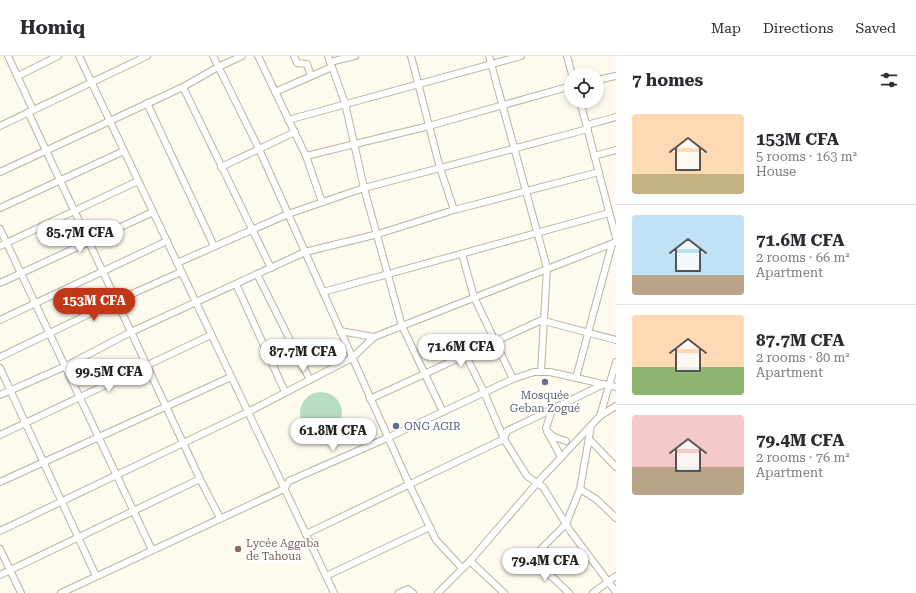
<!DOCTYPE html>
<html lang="en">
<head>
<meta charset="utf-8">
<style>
  body { margin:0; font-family:"Roboto Serif",serif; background:#f7f7f7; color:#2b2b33; height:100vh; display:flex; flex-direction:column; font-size:15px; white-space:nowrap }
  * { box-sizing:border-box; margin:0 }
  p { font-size:13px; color:#7c7c81 }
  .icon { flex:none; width:22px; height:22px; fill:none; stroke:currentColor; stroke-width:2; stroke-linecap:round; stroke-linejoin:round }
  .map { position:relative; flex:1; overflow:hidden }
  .panel { display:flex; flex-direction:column; background:#fff; width:300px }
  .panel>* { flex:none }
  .buttons { position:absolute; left:564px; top:12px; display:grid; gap:8px }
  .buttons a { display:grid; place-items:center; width:40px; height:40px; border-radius:50%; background:#fff; box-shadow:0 2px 6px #0003; font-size:20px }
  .price { position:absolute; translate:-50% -34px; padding:0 9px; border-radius:14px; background:#fff; color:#222; font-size:13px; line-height:26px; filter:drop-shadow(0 1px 2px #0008) }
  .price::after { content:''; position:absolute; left:50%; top:24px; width:12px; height:9px; margin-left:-6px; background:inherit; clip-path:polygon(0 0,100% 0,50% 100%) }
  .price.selected { background:#c13717; color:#fff }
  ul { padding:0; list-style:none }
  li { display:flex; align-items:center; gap:12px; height:100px; padding:0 16px }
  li+li { border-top:1px solid #e1e1e2 }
  li span { display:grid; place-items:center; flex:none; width:112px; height:80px; border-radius:4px; color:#555 }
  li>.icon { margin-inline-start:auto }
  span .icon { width:48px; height:48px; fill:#fffc; stroke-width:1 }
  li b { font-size:17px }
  h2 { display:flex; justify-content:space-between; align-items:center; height:48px; padding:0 16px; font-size:17px }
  header { display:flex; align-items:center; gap:24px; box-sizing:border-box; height:56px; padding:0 20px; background:#fff; border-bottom:1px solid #e1e1e2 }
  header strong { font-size:19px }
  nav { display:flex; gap:22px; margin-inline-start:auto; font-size:14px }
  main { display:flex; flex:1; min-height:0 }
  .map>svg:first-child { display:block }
  .green { fill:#b6ddc1 }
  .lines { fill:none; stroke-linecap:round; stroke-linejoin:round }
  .minor-casing { stroke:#bab3a1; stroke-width:8 }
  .minor { stroke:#fff; stroke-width:6 }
  .worship-dot { fill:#6b7280; stroke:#fff; stroke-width:1.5 }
  .service-dot { fill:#5c6f8a; stroke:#fff; stroke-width:1.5 }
  .education-dot { fill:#8d6e63; stroke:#fff; stroke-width:1.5 }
  .labels { text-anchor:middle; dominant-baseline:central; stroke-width:3.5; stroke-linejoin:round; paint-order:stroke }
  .worship-label { font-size:11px; fill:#5b616d; stroke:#fff }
  .service-label { font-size:11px; fill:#4e5e75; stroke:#fff; text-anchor:start }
  .education-label { font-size:11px; fill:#785e54; stroke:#fff; text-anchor:start }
</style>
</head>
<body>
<header>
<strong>Homiq</strong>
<nav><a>Map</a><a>Directions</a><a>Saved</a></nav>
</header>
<main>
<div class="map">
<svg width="616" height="537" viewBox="0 0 616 537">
  <rect width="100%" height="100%" fill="#fefaee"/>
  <circle class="green" cx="321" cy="357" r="21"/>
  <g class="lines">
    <defs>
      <g id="minor">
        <polyline points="8,0 33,54"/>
        <polyline points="79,0 334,537"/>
        <polyline points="213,0 259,93 409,428 436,484 462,512"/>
        <polyline points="258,0 306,100 322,146"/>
        <polyline points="294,0 297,7 307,8 311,20"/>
        <polyline points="328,0 345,47 364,132 402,270 443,356"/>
        <polyline points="411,0 440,112 454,154"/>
        <polyline points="489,0 547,212 541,315"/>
        <polyline points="567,0 572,19"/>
        <polyline points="330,6 355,0"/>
        <polyline points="18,20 58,0"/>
        <polyline points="597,24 616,20"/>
        <polyline points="183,31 271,212"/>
        <polyline points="275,36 332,11"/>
        <polyline points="580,45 616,182"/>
        <polyline points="147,47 214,190"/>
        <polyline points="28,56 200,423 220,462"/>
        <polyline points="288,64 521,0"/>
        <polyline points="587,69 616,61"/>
        <polyline points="0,70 147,0"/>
        <polyline points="306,100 429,70 571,30"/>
        <polyline points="594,100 616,94"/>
        <polyline points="221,111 295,76"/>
        <polyline points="0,116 183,31 218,11 242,0"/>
        <polyline points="0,152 124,95"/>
        <polyline points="0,173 152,494"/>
        <polyline points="0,190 138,125"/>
        <polyline points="462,198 474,241 513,323"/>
        <polyline points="177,207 288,158 364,132 588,73"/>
        <polyline points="257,218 310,324"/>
        <polyline points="0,227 153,156"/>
        <polyline points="236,228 285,336"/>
        <polyline points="323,236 609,157"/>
        <polyline points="0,264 167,185"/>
        <polyline points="544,265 616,284"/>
        <polyline points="340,275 374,281"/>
        <polyline points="466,300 484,336 504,383 527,420 543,431 571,476 616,536"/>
        <polyline points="0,301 116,245 181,216"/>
        <polyline points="0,312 96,520"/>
        <polyline points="576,322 612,188"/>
        <polyline points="0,339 66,310 131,276 305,196 378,178 454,154 599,116"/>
        <polyline points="370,343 544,263"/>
        <polyline points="600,360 616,350"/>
        <polyline points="547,375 546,372 552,354"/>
        <polyline points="0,379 211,279"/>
        <polyline points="589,383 616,411"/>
        <polyline points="561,401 547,375 554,381 566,385"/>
        <polyline points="0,426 231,321"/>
        <polyline points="580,433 596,443 616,462"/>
        <polyline points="0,475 248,356 352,302 374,281 616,186"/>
        <polyline points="306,478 504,383 507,375 604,328"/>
        <polyline points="0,493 21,537"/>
        <polyline points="470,505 504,537"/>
        <polyline points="0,519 200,423"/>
        <polyline points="326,520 430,471"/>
        <polyline points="61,537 284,433 289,425 387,382 513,323 534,316 550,316 616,331"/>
        <polyline points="399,537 408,533 413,537"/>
        <polyline points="438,537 470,505 537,427 600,360 616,306"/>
        <polyline points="569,537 532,502 566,468 580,433 591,370"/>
        <polyline points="593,537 616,520"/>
      </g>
    </defs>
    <use href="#minor" class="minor-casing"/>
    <use href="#minor" class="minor"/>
  </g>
  <circle class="worship-dot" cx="545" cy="326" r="4"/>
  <circle class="service-dot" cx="396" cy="370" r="4"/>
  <circle class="education-dot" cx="238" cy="493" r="4"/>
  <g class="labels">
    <g class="worship-label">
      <text x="545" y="339">Mosquée<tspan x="545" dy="13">Geban Zogué</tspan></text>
    </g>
    <g class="service-label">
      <text x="404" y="370">ONG AGIR</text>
    </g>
    <g class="education-label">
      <text x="246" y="487">Lycée Aggaba<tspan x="246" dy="13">de Tahoua</tspan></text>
    </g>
  </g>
</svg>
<div class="buttons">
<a><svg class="icon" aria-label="locate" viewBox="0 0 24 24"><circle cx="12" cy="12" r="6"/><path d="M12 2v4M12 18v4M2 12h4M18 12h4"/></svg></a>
</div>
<b class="price" style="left:80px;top:198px">85.7M CFA</b>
<b class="price selected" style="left:94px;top:266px">153M CFA</b>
<b class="price" style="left:461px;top:312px">71.6M CFA</b>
<b class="price" style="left:303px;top:317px">87.7M CFA</b>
<b class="price" style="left:109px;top:337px">99.5M CFA</b>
<b class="price" style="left:333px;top:396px">61.8M CFA</b>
<b class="price" style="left:545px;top:526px">79.4M CFA</b>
</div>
<section class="panel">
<h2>7 homes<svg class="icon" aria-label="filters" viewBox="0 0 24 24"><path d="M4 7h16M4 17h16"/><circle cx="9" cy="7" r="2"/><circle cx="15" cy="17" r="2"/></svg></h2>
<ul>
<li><span style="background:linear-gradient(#ffd9b3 75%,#c2b280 0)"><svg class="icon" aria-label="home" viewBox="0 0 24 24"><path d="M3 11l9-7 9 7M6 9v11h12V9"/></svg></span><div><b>153M CFA</b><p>5 rooms · 163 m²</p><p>House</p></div></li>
<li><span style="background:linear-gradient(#bfe0f5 75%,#b9a48a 0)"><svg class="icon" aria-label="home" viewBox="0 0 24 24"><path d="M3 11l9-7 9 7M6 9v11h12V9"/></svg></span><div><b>71.6M CFA</b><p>2 rooms · 66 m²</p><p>Apartment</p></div></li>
<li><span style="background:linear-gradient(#ffd9b3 65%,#8fb573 0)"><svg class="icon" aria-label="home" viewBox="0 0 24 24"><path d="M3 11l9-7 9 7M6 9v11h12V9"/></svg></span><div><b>87.7M CFA</b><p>2 rooms · 80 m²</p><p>Apartment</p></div></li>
<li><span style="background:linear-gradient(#f6c9c9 65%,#b9a48a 0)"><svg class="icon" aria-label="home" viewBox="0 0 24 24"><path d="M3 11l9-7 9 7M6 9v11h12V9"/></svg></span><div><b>79.4M CFA</b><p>2 rooms · 76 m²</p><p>Apartment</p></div></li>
</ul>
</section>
</main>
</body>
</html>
